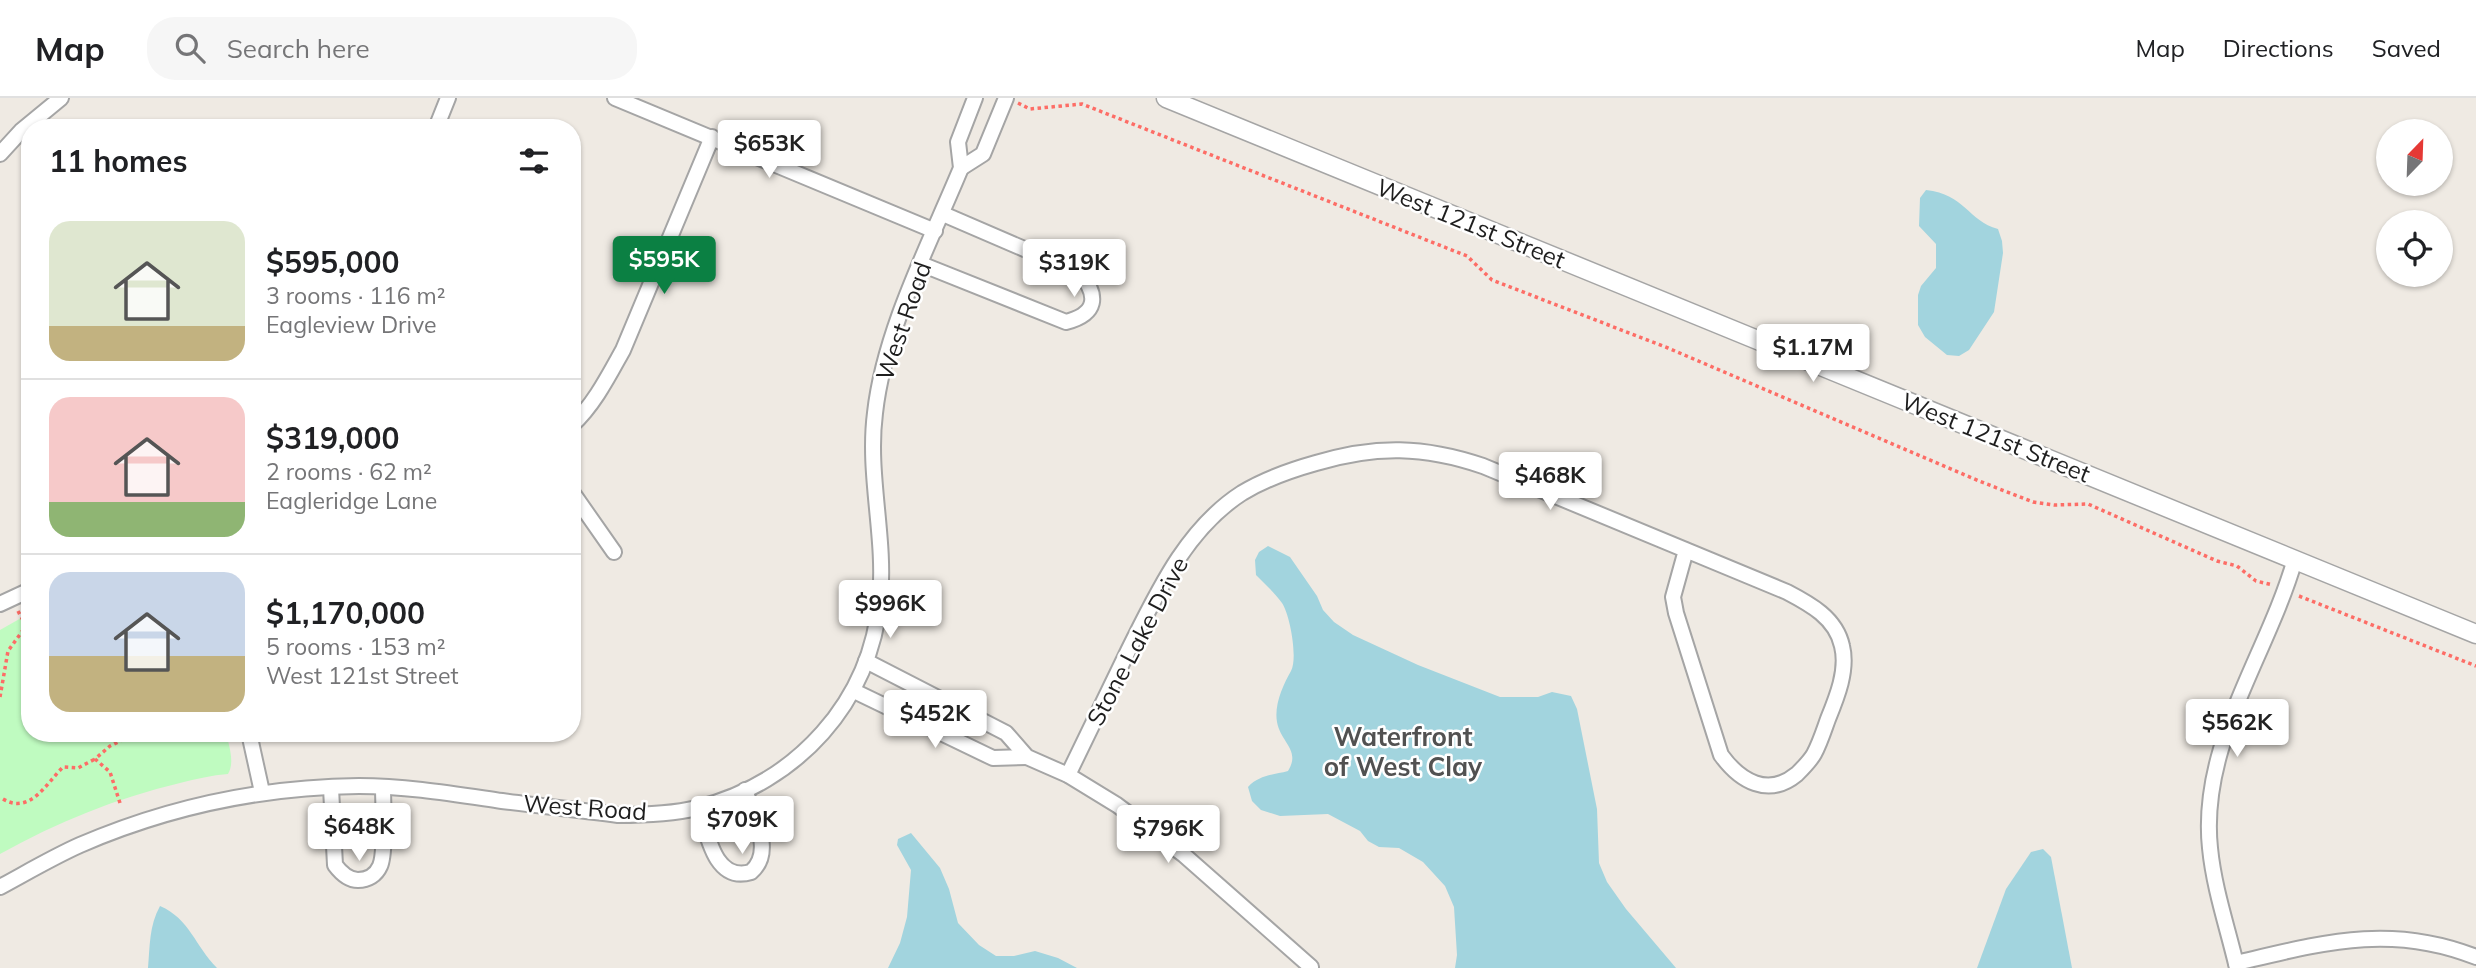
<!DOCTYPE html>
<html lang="en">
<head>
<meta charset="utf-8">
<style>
  body { margin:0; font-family:Mulish,sans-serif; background:#f6f6f6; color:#202124; height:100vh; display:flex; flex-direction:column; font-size:26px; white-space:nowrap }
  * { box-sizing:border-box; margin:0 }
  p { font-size:23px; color:#757577 }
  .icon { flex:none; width:38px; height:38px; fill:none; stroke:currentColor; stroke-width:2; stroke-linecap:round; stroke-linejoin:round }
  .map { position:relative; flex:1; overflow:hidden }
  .sheet { position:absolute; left:21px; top:21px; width:560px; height:623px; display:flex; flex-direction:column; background:#fff; border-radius:28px; box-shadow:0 2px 5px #0004 }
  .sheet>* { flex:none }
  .needle { width:46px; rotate:23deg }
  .buttons { position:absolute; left:2376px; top:21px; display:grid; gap:14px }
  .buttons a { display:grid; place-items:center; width:77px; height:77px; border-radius:50%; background:#fff; box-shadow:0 2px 5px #0004; font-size:35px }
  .price { position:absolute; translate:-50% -60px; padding:0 16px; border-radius:7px; background:#fff; color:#222; font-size:23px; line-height:46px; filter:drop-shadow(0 2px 4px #0008) }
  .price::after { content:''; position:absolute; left:50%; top:42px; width:21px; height:16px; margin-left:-10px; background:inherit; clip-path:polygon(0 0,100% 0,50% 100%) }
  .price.current { background:#0b8043; color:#fff }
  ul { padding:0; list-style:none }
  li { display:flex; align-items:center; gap:21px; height:175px; padding:0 28px }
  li+li { border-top:2px solid #e0e0e0 }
  li span { display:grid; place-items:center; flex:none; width:196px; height:140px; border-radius:21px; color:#555 }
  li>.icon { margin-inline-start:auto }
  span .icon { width:84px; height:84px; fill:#fffc; stroke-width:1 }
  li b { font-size:30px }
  h2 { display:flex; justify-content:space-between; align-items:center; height:84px; padding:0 28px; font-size:30px }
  header { display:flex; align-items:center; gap:42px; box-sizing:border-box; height:98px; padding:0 35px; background:#fff; border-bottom:2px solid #e0e0e0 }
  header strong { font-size:33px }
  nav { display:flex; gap:38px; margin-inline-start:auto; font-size:24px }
  .search { width:490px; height:63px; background:#f6f6f6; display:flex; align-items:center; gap:18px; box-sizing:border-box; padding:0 24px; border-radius:28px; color:#757577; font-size:26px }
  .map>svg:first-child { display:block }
  .park { fill:#bffbc0 }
  .water { fill:#a2d4de }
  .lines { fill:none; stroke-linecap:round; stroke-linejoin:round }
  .minor-casing { stroke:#a5a5a5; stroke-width:18 }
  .tertiary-casing { stroke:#a5a5a5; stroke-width:21 }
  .path { stroke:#fd6d66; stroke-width:3.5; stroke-dasharray:3.5 3.5; stroke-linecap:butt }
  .minor { stroke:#fff; stroke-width:14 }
  .tertiary { stroke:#fff; stroke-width:18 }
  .labels { text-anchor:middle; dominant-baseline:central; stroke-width:5; stroke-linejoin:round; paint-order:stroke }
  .street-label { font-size:24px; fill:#1e1e1e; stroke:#fff }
  .neighbourhood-label { font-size:26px; font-weight:bold; fill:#515151; stroke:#fff }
</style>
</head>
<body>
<header>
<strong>Map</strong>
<div class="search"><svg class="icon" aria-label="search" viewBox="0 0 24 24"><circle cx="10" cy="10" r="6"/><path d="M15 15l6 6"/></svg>Search here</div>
<nav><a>Map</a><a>Directions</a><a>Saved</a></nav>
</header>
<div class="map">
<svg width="2476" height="870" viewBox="0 0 2476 870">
  <rect width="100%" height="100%" fill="#efeae3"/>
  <path class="park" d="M30 515V635H226C229 648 235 664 228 676 212 677 196 681 180 685 117 700 57 724 0 756V532Z"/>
  <g class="water">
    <path d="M1926 92C1965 96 1968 123 1998 131L2002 143 2003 155 1994 214 1969 252 1959 258 1947 257 1925 239 1918 227V197L1921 188 1936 170V146L1919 128 1920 100Z"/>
    <path d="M1268 448 1290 459 1317 498 1323 512 1334 524 1353 537 1418 567 1500 599H1538L1552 594 1571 598 1577 611 1597 711 1599 765 1607 784 1626 811 1676 870H1455L1457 857 1454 809 1445 788 1423 764 1399 750 1379 749 1368 743 1360 733 1328 716 1280 718 1261 712 1252 703 1248 689C1259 677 1273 677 1288 673 1301 652 1281 645 1277 624 1274 607 1283 587 1291 573 1298 560 1290 517 1282 505 1275 495 1265 486 1256 477L1255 462 1259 454Z"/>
    <polygon points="911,735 940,770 949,791 958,825 979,847 996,858 1014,858 1035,853 1058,860 1077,870 888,870 900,845 907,819 911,772 897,747 898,741"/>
    <polygon points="2043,751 2051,759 2072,870 1977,870 2006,791 2031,754"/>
    <path d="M160 808C190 821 195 848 217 870H148C150 848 149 828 160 808Z"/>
  </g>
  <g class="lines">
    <defs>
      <g id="minor">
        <polyline points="615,0 935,133"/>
        <polyline points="436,30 448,0"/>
        <polyline points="0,56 21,33 61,0"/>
        <polyline points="961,70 983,56 1006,0"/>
        <path d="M921 166 1066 224C1097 216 1099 198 1080 175L943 116"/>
        <path d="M572 327C594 307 609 277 623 252L712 39"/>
        <polyline points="572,394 614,454"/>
        <polyline points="0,506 30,492"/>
        <polyline points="866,563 1006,635 1027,659 1068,677 1117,707 1184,757 1311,869"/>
        <polyline points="854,593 993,660 1027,659"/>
        <polyline points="249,635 262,694"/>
        <path d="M1068 677C1088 635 1108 594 1128 553 1157 495 1186 431 1242 395 1265 381 1291 372 1316 365 1376 347 1424 348 1483 368L1787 494C1810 506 1836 520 1842 548 1848 572 1837 599 1828 621 1824 632 1820 645 1814 656 1810 663 1803 670 1797 676 1768 700 1740 683 1721 657L1676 515 1673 499 1686 452"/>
        <path d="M331 690 335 767C341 775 348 782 358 782 368 782 376 777 380 768 386 755 383 706 383 689"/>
        <path d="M699 709C707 735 714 785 751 774 775 754 753 717 745 692"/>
        <path d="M0 789C26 775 53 759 80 747 168 709 264 689 359 688 407 688 454 696 502 703 540 708 579 712 618 717 643 717 672 716 697 710 797 685 871 604 880 501 886 439 867 377 875 315 884 233 929 147 961 70L958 44 975 0"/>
        <path d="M2236 865C2322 845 2390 825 2476 859"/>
        <path d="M2237 870C2228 831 2214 791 2210 750 2199 647 2268 556 2295 461"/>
      </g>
      <polyline id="tertiary" points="1166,0 2476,536"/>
    </defs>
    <use href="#minor" class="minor-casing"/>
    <use href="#tertiary" class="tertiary-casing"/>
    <g class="path">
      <polyline points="1018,5 1030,11 1082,6 1467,158 1492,182 1668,250 1979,383 2033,404 2054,407 2088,406 2217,463 2237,468 2256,483 2273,487"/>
      <polyline points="2299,498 2476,568"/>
      <polyline points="0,599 8,553 26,528 18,513"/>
      <path d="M3 701C30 717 46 686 63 669L78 670 95 661"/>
      <polyline points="120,705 110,674 95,661 110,648 130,638 156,642 175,635"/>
    </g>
    <use href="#minor" class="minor"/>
    <use href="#tertiary" class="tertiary"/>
  </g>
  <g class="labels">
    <g class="street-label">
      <text transform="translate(1471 125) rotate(22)">West 121st Street</text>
      <text transform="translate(903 223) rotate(-71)">West Road</text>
      <text transform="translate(1996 339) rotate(22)">West 121st Street</text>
      <text transform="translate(1137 543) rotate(-62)">Stone Lake Drive</text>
      <text transform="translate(585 709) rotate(4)">West Road</text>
    </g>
    <g class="neighbourhood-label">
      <text x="1403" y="638">Waterfront<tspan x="1403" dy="30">of West Clay</tspan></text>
    </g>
  </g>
</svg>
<div class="buttons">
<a><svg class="needle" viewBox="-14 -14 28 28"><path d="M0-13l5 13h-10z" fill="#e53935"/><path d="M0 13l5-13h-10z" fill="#757577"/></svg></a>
<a><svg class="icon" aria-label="locate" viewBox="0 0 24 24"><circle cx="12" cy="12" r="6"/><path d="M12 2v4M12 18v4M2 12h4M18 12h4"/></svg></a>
</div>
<b class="price" style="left:769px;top:82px">$653K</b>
<b class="price current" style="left:664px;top:198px">$595K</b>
<b class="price" style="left:1074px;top:201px">$319K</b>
<b class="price" style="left:1813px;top:286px">$1.17M</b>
<b class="price" style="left:1550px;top:414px">$468K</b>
<b class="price" style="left:890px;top:542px">$996K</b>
<b class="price" style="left:935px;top:652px">$452K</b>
<b class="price" style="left:2237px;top:661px">$562K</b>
<b class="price" style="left:742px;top:758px">$709K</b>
<b class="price" style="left:359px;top:765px">$648K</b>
<b class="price" style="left:1168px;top:767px">$796K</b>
<section class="sheet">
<h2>11 homes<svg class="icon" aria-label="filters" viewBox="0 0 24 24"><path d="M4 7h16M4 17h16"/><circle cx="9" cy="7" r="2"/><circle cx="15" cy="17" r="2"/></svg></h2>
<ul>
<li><span style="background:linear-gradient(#dfe7d0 75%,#c2b280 0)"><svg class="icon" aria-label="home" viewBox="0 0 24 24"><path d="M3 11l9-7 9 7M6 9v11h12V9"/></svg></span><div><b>$595,000</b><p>3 rooms · 116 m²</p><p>Eagleview Drive</p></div></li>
<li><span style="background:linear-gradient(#f6c9c9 75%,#8fb573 0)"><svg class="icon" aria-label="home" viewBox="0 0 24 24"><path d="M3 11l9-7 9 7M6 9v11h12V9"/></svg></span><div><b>$319,000</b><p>2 rooms · 62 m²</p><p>Eagleridge Lane</p></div></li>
<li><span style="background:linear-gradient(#c9d6e8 60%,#c2b280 0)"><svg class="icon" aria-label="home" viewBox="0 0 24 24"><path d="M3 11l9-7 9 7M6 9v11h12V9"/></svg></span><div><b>$1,170,000</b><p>5 rooms · 153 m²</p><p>West 121st Street</p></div></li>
</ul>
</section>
</div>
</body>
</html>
